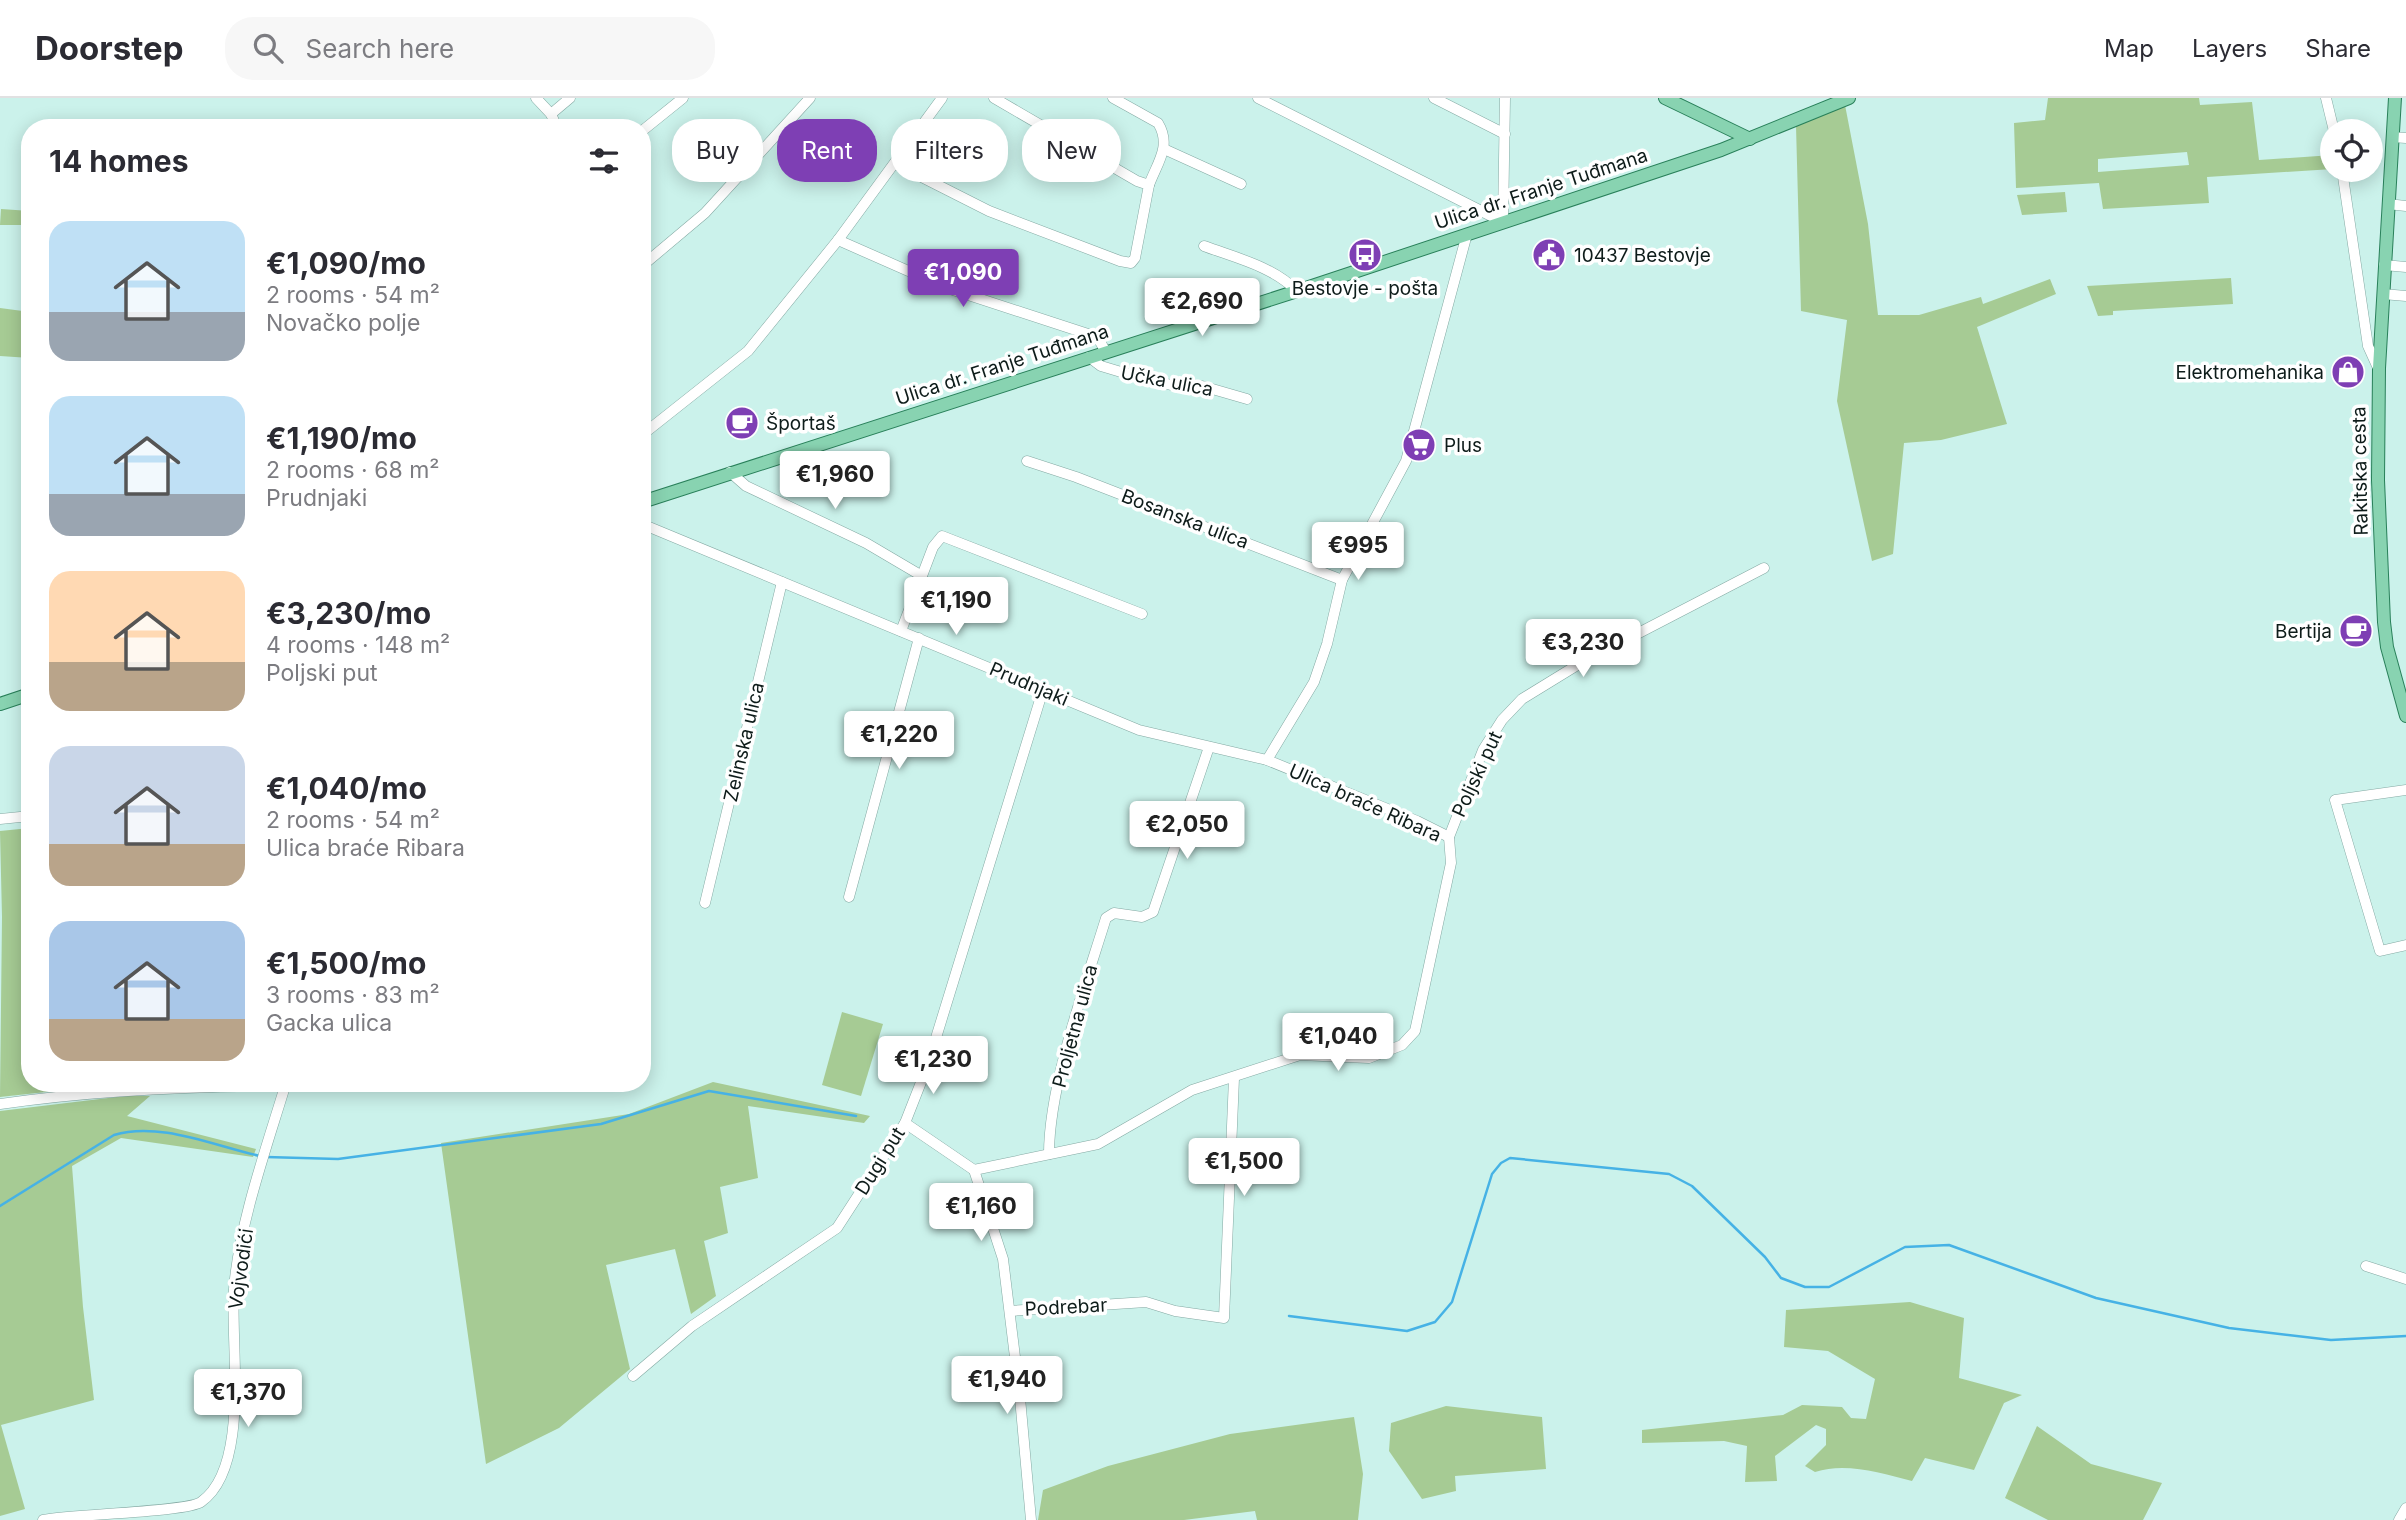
<!DOCTYPE html>
<html lang="en">
<head>
<meta charset="utf-8">
<style>
  body { margin:0; font-family:Inter,sans-serif; background:#f7f7f7; color:#2b2b33; height:100vh; display:flex; flex-direction:column; font-size:26px; white-space:nowrap }
  * { box-sizing:border-box; margin:0 }
  p { font-size:23px; color:#7c7c81 }
  .icon { flex:none; width:38px; height:38px; fill:none; stroke:currentColor; stroke-width:2; stroke-linecap:round; stroke-linejoin:round }
  .map { position:relative; flex:1; overflow:hidden }
  .drawer { position:absolute; left:21px; top:21px; width:630px; height:973px; display:flex; flex-direction:column; background:#fff; border-radius:28px; box-shadow:0 4px 18px #0003 }
  .drawer>* { flex:none }
  .top-card { position:absolute; left:672px; top:21px; width:665px; height:63px; display:flex; gap:14px }
  .tools { position:absolute; left:2320px; top:21px; display:grid; gap:14px }
  .tools a { display:grid; place-items:center; width:63px; height:63px; border-radius:50%; background:#fff; box-shadow:0 4px 18px #0003; font-size:35px }
  .price { position:absolute; translate:-50% -60px; padding:0 16px; border-radius:7px; background:#fff; color:#222; font-size:23px; line-height:46px; filter:drop-shadow(0 2px 4px #0008) }
  .price::after { content:''; position:absolute; left:50%; top:42px; width:21px; height:16px; margin-left:-10px; background:inherit; clip-path:polygon(0 0,100% 0,50% 100%) }
  .price.active { background:#7e3fb4; color:#fff }
  ul { padding:0; list-style:none }
  li { display:flex; align-items:center; gap:21px; height:175px; padding:0 28px }
  li span { display:grid; place-items:center; flex:none; width:196px; height:140px; border-radius:21px; color:#555 }
  li>.icon { margin-inline-start:auto }
  span .icon { width:84px; height:84px; fill:#fffc; stroke-width:1 }
  li b { font-size:30px }
  h2 { display:flex; justify-content:space-between; align-items:center; height:84px; padding:0 28px; font-size:30px }
  .pill { padding:0 24px; border-radius:28px; background:#fff; box-shadow:0 4px 18px #0003; font-size:24px; line-height:63px }
  .pill.active { background:#7e3fb4; color:#fff }
  header { display:flex; align-items:center; gap:42px; box-sizing:border-box; height:98px; padding:0 35px; background:#fff; border-bottom:2px solid #e1e1e2 }
  header strong { font-size:33px }
  nav { display:flex; gap:38px; margin-inline-start:auto; font-size:24px }
  .search { width:490px; height:63px; background:#f7f7f7; display:flex; align-items:center; gap:18px; box-sizing:border-box; padding:0 24px; border-radius:28px; color:#7c7c81; font-size:26px }
  .map>svg:first-child { display:block }
  .green { fill:#a6cb94; fill-rule:evenodd }
  .lines { fill:none; stroke-linecap:round; stroke-linejoin:round }
  .stream { stroke:#46b2e5; stroke-width:2.5 }
  .minor-casing { stroke:#84a9a3; stroke-width:11 }
  .major-casing { stroke:#29805a; stroke-width:14 }
  .minor { stroke:#fff; stroke-width:10 }
  .major { stroke:#88d3b1; stroke-width:12 }
  .labels { text-anchor:middle; dominant-baseline:central; stroke-width:7; stroke-linejoin:round; paint-order:stroke }
  .street-label { font-size:19px; fill:#0e1c1a; stroke:#fff }
  .poi-label { font-size:19px; fill:#0e1c1a; stroke:#fff; text-anchor:start }
</style>
</head>
<body>
<header>
<strong>Doorstep</strong>
<div class="search"><svg class="icon" aria-label="search" viewBox="0 0 24 24"><circle cx="10" cy="10" r="6"/><path d="M15 15l6 6"/></svg>Search here</div>
<nav><a>Map</a><a>Layers</a><a>Share</a></nav>
</header>
<div class="map">
<svg width="2406" height="1422" viewBox="0 0 2406 1422">
  <rect width="100%" height="100%" fill="#cbf2eb"/>
  <g class="green">
    <path d="M2048 0H2199L2200 7 2252 4 2259 62 2333 57V71L2207 79 2209 105 2103 111 2099 85 2016 90 2014 25 2045 22ZM2187 54 2189 67 2098 74V61Z"/>
    <polygon points="1845,7 1868,126 1878,217 1919,217 1981,199 1983,206 2050,181 2056,196 1977,229 2007,326 1941,342 1904,345 1893,456 1872,463 1837,303 1847,222 1801,213 1796,28"/>
    <polygon points="2065,94 2067,114 2022,117 2017,97"/>
    <polygon points="1,111 30,113 30,127 0,127"/>
    <polygon points="2231,180 2233,206 2113,213 2113,217 2098,218 2087,188"/>
    <polygon points="0,210 30,214 30,260 0,258"/>
    <polygon points="30,730 30,985 129,985 0,999 2,819 0,733"/>
    <polygon points="842,914 883,926 861,998 822,987"/>
    <polygon points="713,984 870,1018 864,1025 748,1008 758,1080 720,1089 728,1135 704,1143 716,1198 691,1216 675,1151 606,1167 630,1271 559,1330 486,1366 441,1045 629,1016"/>
    <polygon points="125,998 150,998 127,1018 256,1051 253,1059 121,1040 72,1068 83,1209 94,1302 1,1327 25,1411 0,1418 0,1013"/>
    <path d="M1910 1204 1964 1220 1959 1280 2022 1297 2004 1305 1974 1372 1925 1360 1912 1383C1880 1375 1846 1364 1815 1374L1805 1368 1826 1347V1331L1816 1327 1775 1358 1777 1383 1745 1384 1747 1348 1724 1343 1642 1345V1332L1783 1317 1802 1307 1842 1309 1851 1320 1866 1321 1875 1281 1828 1253 1784 1249 1786 1212Z"/>
    <polygon points="1446,1308 1542,1319 1546,1371 1455,1378 1456,1393 1422,1401 1389,1353 1391,1325"/>
    <polygon points="1354,1319 1363,1376 1358,1422 1257,1422 1255,1413 1184,1422 1038,1422 1043,1392 1108,1368 1230,1336"/>
    <polygon points="2037,1328 2091,1366 2162,1385 2143,1422 2048,1422 2005,1400"/>
  </g>
  <g class="lines">
    <g class="stream">
      <polyline points="266,1059 338,1061 601,1026 709,993 856,1018"/>
      <path d="M0 1108 114 1037C159 1023 214 1048 260 1058"/>
      <polyline points="1289,1218 1407,1233 1435,1224 1452,1204 1492,1076 1501,1065 1510,1060 1669,1076 1692,1088 1765,1159 1781,1180 1805,1189 1829,1189 1905,1149 1949,1147 2096,1200 2229,1230 2331,1242 2406,1238"/>
    </g>
    <defs>
      <g id="minor">
        <polyline points="536,0 551,16 557,30"/>
        <path d="M1113 0 1158 25C1172 48 1157 65 1149 87"/>
        <polyline points="1258,0 1503,124 1505,0"/>
        <polyline points="1434,0 1505,36"/>
        <polyline points="2326,0 2334,33"/>
        <polyline points="551,16 570,0"/>
        <polyline points="642,33 683,0"/>
        <polyline points="2392,39 2406,40"/>
        <polyline points="1164,51 1241,86"/>
        <polyline points="896,66 989,113 1120,163 1131,165 1135,160 1149,87 1137,83 994,0"/>
        <polyline points="2342,72 2368,248 2378,270"/>
        <polyline points="2388,106 2406,108"/>
        <polyline points="838,142 947,190 1091,237 1099,242 1106,254"/>
        <path d="M1204 148C1236 160 1272 168 1297 193"/>
        <polyline points="2384,167 2406,169"/>
        <polyline points="642,168 705,115 810,0"/>
        <polyline points="2383,196 2406,198"/>
        <polyline points="1089,259 1101,268 1121,274 1175,288 1202,288 1247,301"/>
        <polyline points="642,337 748,253 838,142 942,0"/>
        <polyline points="1027,363 1076,379 1342,482"/>
        <polyline points="730,374 746,388 866,445 922,478"/>
        <polyline points="642,426 1139,632 1267,662"/>
        <polyline points="901,533 933,449 942,438 1142,516"/>
        <polyline points="2406,692 2335,702 2380,853 2406,847"/>
        <polyline points="0,721 30,718"/>
        <polyline points="1449,739 1417,723 1267,662 1314,584 1327,546 1342,482 1406,363 1467,136"/>
        <polyline points="849,799 919,540"/>
        <polyline points="705,805 782,484"/>
        <path d="M0 1006C95 992 189 988 285 988"/>
        <polyline points="905,1025 974,1072 1098,1046 1192,992 1300,957 1369,960 1402,947 1415,933 1451,765 1449,739 1483,652 1502,622 1522,601 1579,566 1764,470"/>
        <path d="M1049 1056C1049 987 1085 888 1106 820L1114 815 1142 819 1153 814 1209 649"/>
        <polyline points="974,1072 1003,1161 1020,1300 1031,1422"/>
        <polyline points="2366,1168 2406,1181"/>
        <polyline points="1010,1213 1146,1204 1175,1213 1224,1220 1234,980"/>
        <polyline points="633,1278 692,1228 837,1130 905,1025 927,969 1043,592"/>
        <path d="M43 1422C72 1416 187 1414 201 1404 251 1369 230 1247 234 1191 239 1126 267 1048 286 985"/>
        <polyline points="2399,1422 2406,1410"/>
      </g>
      <g id="major">
        <polyline points="1665,0 1750,41"/>
        <polyline points="2395,0 2379,270 2378,382 2384,524 2387,549 2406,618"/>
        <polyline points="642,404 1297,193 1721,52 1849,0"/>
        <polyline points="0,606 30,596"/>
      </g>
    </defs>
    <use href="#minor" class="minor-casing"/>
    <use href="#major" class="major-casing"/>
    <use href="#minor" class="minor"/>
    <use href="#major" class="major"/>
  </g>
  <defs>
    <symbol id="bus-disc" viewBox="-11 -11 22 22"><circle r="9.5" fill="#7e3fb4" stroke="#fff"/><path d="M-5-6H5V4H4V6H2V4H-2V6H-4V4H-5ZM-3.5-4V0h7V-4ZM-3.5 1.2v1.5H-2V1.2ZM2 1.2v1.5H3.5V1.2Z" fill="#fff"/></symbol>
    <symbol id="civic-disc" viewBox="-11 -11 22 22"><circle r="9.5" fill="#7e3fb4" stroke="#fff"/><path d="M-.6-6.5H3V-4.5H.6V-3L4-1V1h2V6H-6V1h2V-1L-.6-3ZM-1.2 2.5V6h2.4V2.5Z" fill="#fff"/></symbol>
    <symbol id="shop-disc" viewBox="-11 -11 22 22"><circle r="9.5" fill="#7e3fb4" stroke="#fff"/><path d="M-5-2.5h2.3a2.7 3.5 0 0 1 5.4 0H5L5.5 6h-11ZM-1.5-2.5h3a1.5 2.3 0 0 0-3 0Z" fill="#fff"/></symbol>
    <symbol id="cafe-disc" viewBox="-11 -11 22 22"><circle r="9.5" fill="#7e3fb4" stroke="#fff"/><path d="M-5.5-4.5H6V0H3Q3 3.5 0 3.5H-2.5Q-5.5 3.5-5.5 0ZM3-3.2v2h1.7v-2ZM-6 4.5H4V6H-6Z" fill="#fff"/></symbol>
    <symbol id="supermarket-disc" viewBox="-11 -11 22 22"><circle r="9.5" fill="#7e3fb4" stroke="#fff"/><path d="M-6-5.5h2.5l.6 2H6L4.5 2H-2.5L-4.4-4H-6ZM-1.5 3.2a1.3 1.3 0 1 0 .1 0ZM3 3.2a1.3 1.3 0 1 0 .1 0Z" fill="#fff"/></symbol>
  </defs>
  <g fill-rule="evenodd">
    <use href="#bus-disc" x="1346" y="138" width="38" height="38"/>
    <use href="#civic-disc" x="1530" y="138" width="38" height="38"/>
    <use href="#shop-disc" x="2329" y="255" width="38" height="38"/>
    <use href="#cafe-disc" x="723" y="306" width="38" height="38"/>
    <use href="#supermarket-disc" x="1400" y="328" width="38" height="38"/>
    <use href="#cafe-disc" x="2337" y="514" width="38" height="38"/>
  </g>
  <g class="labels">
    <g class="street-label">
      <text transform="translate(1541 91) rotate(-18)">Ulica dr. Franje Tuđmana</text>
      <text transform="translate(1002 267) rotate(-18)">Ulica dr. Franje Tuđmana</text>
      <text transform="translate(1167 283) rotate(11)">Učka ulica</text>
      <text transform="translate(2360 373) rotate(-91)">Rakitska cesta</text>
      <text transform="translate(1185 421) rotate(21)">Bosanska ulica</text>
      <text transform="translate(1029 586) rotate(23)">Prudnjaki</text>
      <text transform="translate(744 644) rotate(-77)">Zelinska ulica</text>
      <text transform="translate(1477 676) rotate(-65)">Poljski put</text>
      <text transform="translate(1365 705) rotate(24)">Ulica braće Ribara</text>
      <text transform="translate(1075 928) rotate(-75)">Proljetna ulica</text>
      <text transform="translate(880 1063) rotate(-58)">Dugi put</text>
      <text transform="translate(241 1171) rotate(-82)">Vojvodići</text>
      <text transform="translate(1066 1209) rotate(-3)">Podrebar</text>
    </g>
    <g class="poi-label">
      <text x="1574" y="157">10437 Bestovje</text>
      <text x="1365" y="190" text-anchor="middle">Bestovje - pošta</text>
      <text x="2324" y="274" text-anchor="end">Elektromehanika</text>
      <text x="766" y="325">Športaš</text>
      <text x="1444" y="347">Plus</text>
      <text x="2332" y="533" text-anchor="end">Bertija</text>
    </g>
  </g>
</svg>
<div class="tools">
<a><svg class="icon" aria-label="locate" viewBox="0 0 24 24"><circle cx="12" cy="12" r="6"/><path d="M12 2v4M12 18v4M2 12h4M18 12h4"/></svg></a>
</div>
<b class="price active" style="left:963px;top:211px">€1,090</b>
<b class="price" style="left:1202px;top:240px">€2,690</b>
<b class="price" style="left:835px;top:413px">€1,960</b>
<b class="price" style="left:1358px;top:484px">€995</b>
<b class="price" style="left:956px;top:539px">€1,190</b>
<b class="price" style="left:1583px;top:581px">€3,230</b>
<b class="price" style="left:899px;top:673px">€1,220</b>
<b class="price" style="left:1187px;top:763px">€2,050</b>
<b class="price" style="left:1338px;top:975px">€1,040</b>
<b class="price" style="left:933px;top:998px">€1,230</b>
<b class="price" style="left:1244px;top:1100px">€1,500</b>
<b class="price" style="left:981px;top:1145px">€1,160</b>
<b class="price" style="left:1007px;top:1318px">€1,940</b>
<b class="price" style="left:248px;top:1331px">€1,370</b>
<div class="top-card">
<a class="pill">Buy</a>
<a class="pill active">Rent</a>
<a class="pill">Filters</a>
<a class="pill">New</a>
</div>
<section class="drawer">
<h2>14 homes<svg class="icon" aria-label="filters" viewBox="0 0 24 24"><path d="M4 7h16M4 17h16"/><circle cx="9" cy="7" r="2"/><circle cx="15" cy="17" r="2"/></svg></h2>
<ul>
<li><span style="background:linear-gradient(#bfe0f5 65%,#9aa5b1 0)"><svg class="icon" aria-label="home" viewBox="0 0 24 24"><path d="M3 11l9-7 9 7M6 9v11h12V9"/></svg></span><div><b>€1,090/mo</b><p>2 rooms · 54 m²</p><p>Novačko polje</p></div></li>
<li><span style="background:linear-gradient(#bfe0f5 70%,#9aa5b1 0)"><svg class="icon" aria-label="home" viewBox="0 0 24 24"><path d="M3 11l9-7 9 7M6 9v11h12V9"/></svg></span><div><b>€1,190/mo</b><p>2 rooms · 68 m²</p><p>Prudnjaki</p></div></li>
<li><span style="background:linear-gradient(#ffd9b3 65%,#b9a48a 0)"><svg class="icon" aria-label="home" viewBox="0 0 24 24"><path d="M3 11l9-7 9 7M6 9v11h12V9"/></svg></span><div><b>€3,230/mo</b><p>4 rooms · 148 m²</p><p>Poljski put</p></div></li>
<li><span style="background:linear-gradient(#c9d6e8 70%,#b9a48a 0)"><svg class="icon" aria-label="home" viewBox="0 0 24 24"><path d="M3 11l9-7 9 7M6 9v11h12V9"/></svg></span><div><b>€1,040/mo</b><p>2 rooms · 54 m²</p><p>Ulica braće Ribara</p></div></li>
<li><span style="background:linear-gradient(#a9c7e8 70%,#b9a48a 0)"><svg class="icon" aria-label="home" viewBox="0 0 24 24"><path d="M3 11l9-7 9 7M6 9v11h12V9"/></svg></span><div><b>€1,500/mo</b><p>3 rooms · 83 m²</p><p>Gacka ulica</p></div></li>
</ul>
</section>
</div>
</body>
</html>
